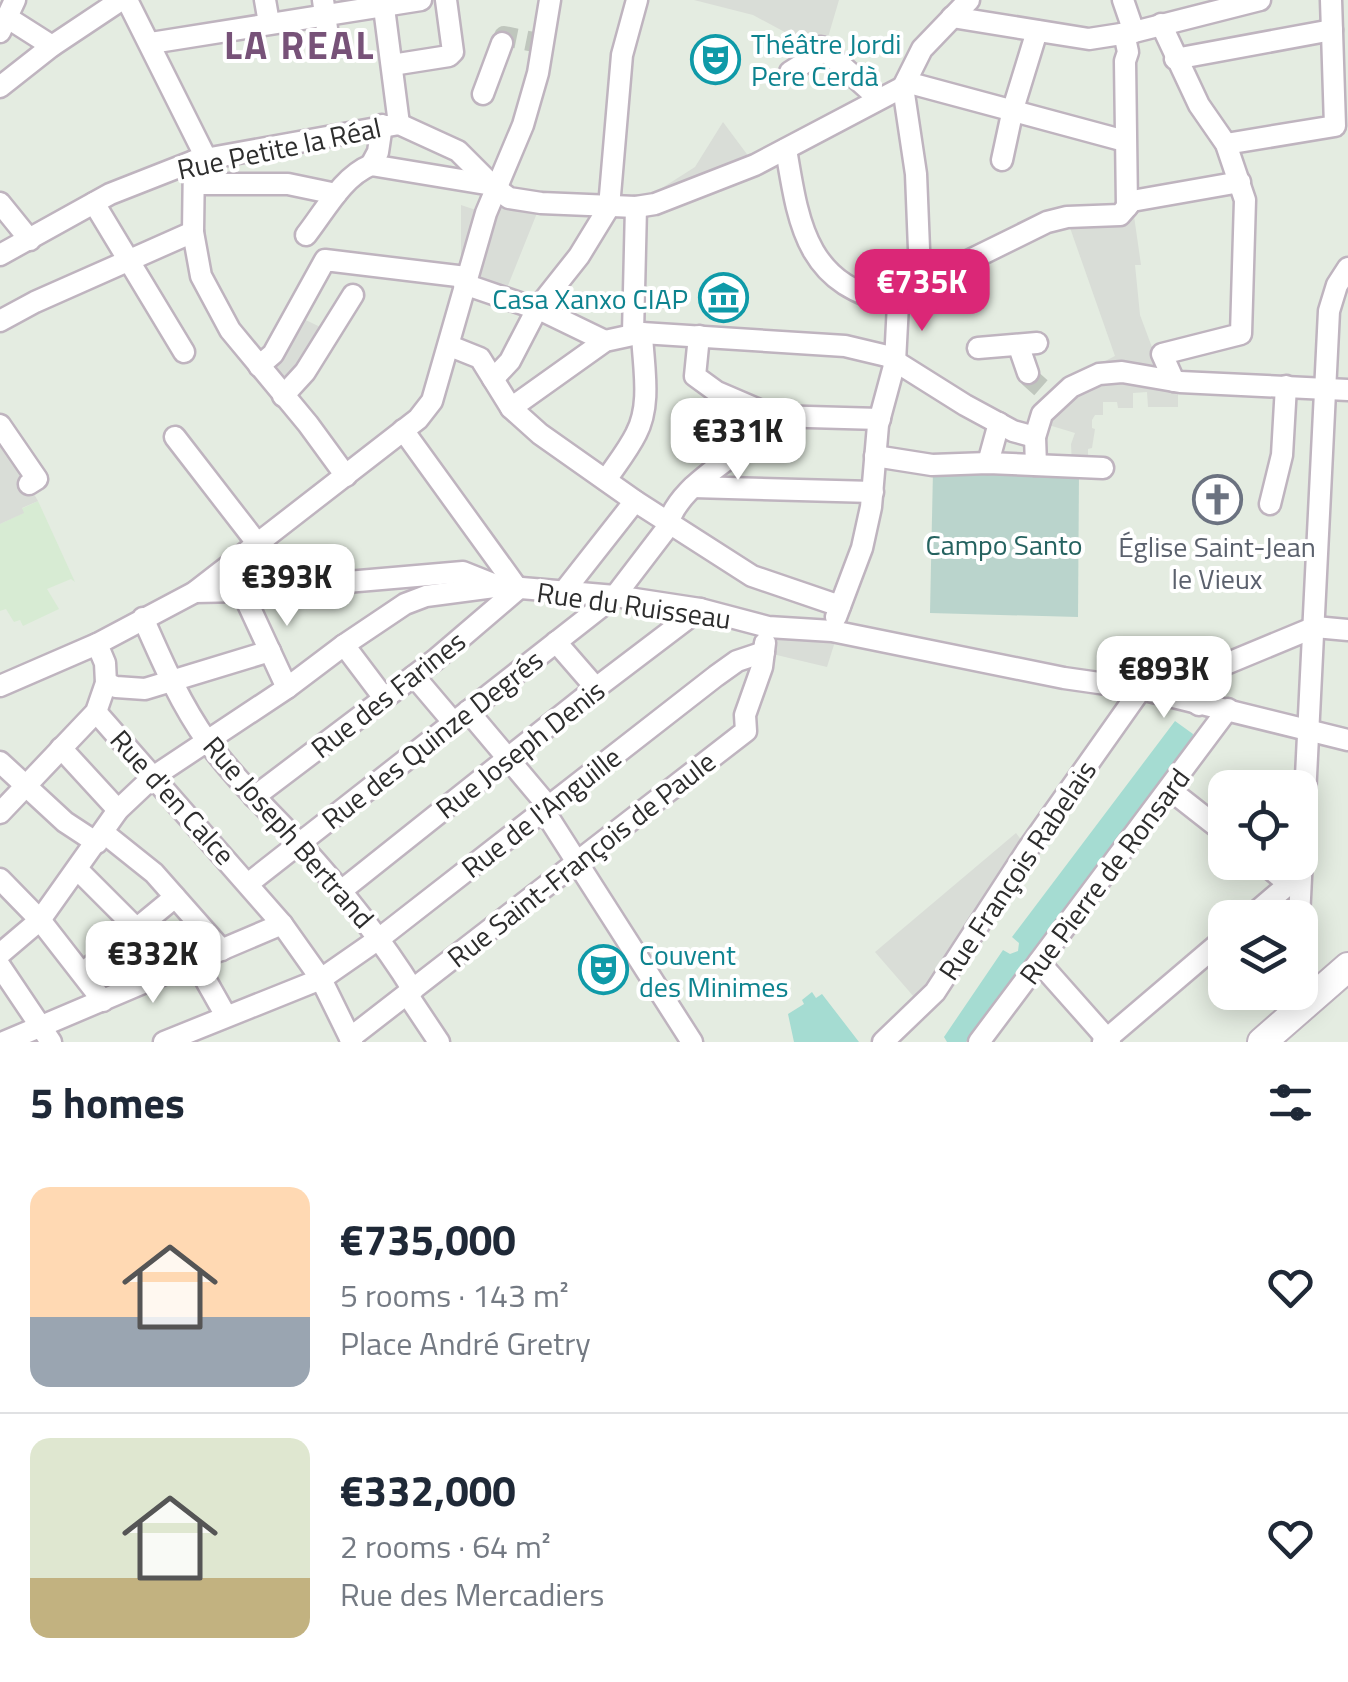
<!DOCTYPE html>
<html lang="en">
<head>
<meta charset="utf-8">
<style>
  body { margin:0; font-family:"Titillium Web",sans-serif; background:#f6f6f7; color:#1f2937; height:100vh; display:flex; flex-direction:column; font-size:38px; white-space:nowrap }
  * { box-sizing:border-box; margin:0 }
  p { font-size:32px; color:#747a83 }
  .icon { flex:none; width:55px; height:55px; fill:none; stroke:currentColor; stroke-width:2; stroke-linecap:round; stroke-linejoin:round }
  .map { position:relative; height:1042px; overflow:hidden }
  .sheet { display:flex; flex-direction:column; background:#fff; flex:1 }
  .sheet>* { flex:none }
  .buttons { position:absolute; left:1208px; top:770px; display:grid; gap:20px }
  .buttons a { display:grid; place-items:center; width:110px; height:110px; border-radius:20px; background:#fff; box-shadow:0 5px 25px #0003; font-size:50px }
  .price { position:absolute; translate:-50% -85px; padding:0 22px; border-radius:20px; background:#fff; color:#222; font-size:32px; line-height:65px; filter:drop-shadow(0 2px 5px #0008) }
  .price::after { content:''; position:absolute; left:50%; top:60px; width:30px; height:22px; margin-left:-15px; background:inherit; clip-path:polygon(0 0,100% 0,50% 100%) }
  .price.selected { background:#db2777; color:#fff }
  ul { padding:0; list-style:none }
  li { display:flex; align-items:center; gap:30px; height:250px; padding:0 30px }
  li+li { border-top:2px solid #e0e1e3 }
  li span { display:grid; place-items:center; flex:none; width:280px; height:200px; border-radius:20px; color:#555 }
  li>.icon { margin-inline-start:auto }
  span .icon { width:120px; height:120px; fill:#fffc; stroke-width:1 }
  li b { font-size:42px }
  h2 { display:flex; justify-content:space-between; align-items:center; height:120px; padding:0 30px; font-size:42px }
  .map>svg:first-child { display:block }
  .education { fill:#d7ebd3 }
  .green { fill:#a5dcd2 }
  .cemetery { fill:#bad4cc }
  .plaza { fill:#d9ddd7 }
  .lines { fill:none; stroke-linecap:round; stroke-linejoin:round }
  .street-tunnel { stroke:#bfc6bd; stroke-width:20; stroke-dasharray:20 10; stroke-linecap:butt }
  .street-casing { stroke:#bfb4bf; stroke-width:25 }
  .secondary-casing { stroke:#bfb4bf; stroke-width:32 }
  .street { stroke:#fff; stroke-width:20 }
  .secondary { stroke:#fff; stroke-width:28 }
  .labels { text-anchor:middle; dominant-baseline:central; stroke-width:8; stroke-linejoin:round; paint-order:stroke }
  .culture-label { font-size:28px; fill:#0d838f; stroke:#fff; text-anchor:start }
  .street-label { font-size:28px; fill:#2d2d2d; stroke:#fff }
  .park-label { font-size:28px; fill:#24625f; stroke:#fff }
  .worship-label { font-size:28px; fill:#5b616d; stroke:#fff }
  .district-label { font-size:38px; font-weight:bold; letter-spacing:2.5px; fill:#775278; stroke:#fff }
</style>
</head>
<body>
<div class="map">
<svg width="1348" height="1042" viewBox="0 0 1348 1042">
  <rect width="100%" height="100%" fill="#e4ece1"/>
  <polygon class="education" points="38,501 75,582 71,579 47,589 59,609 23,626 20,620 14,622 6,609 0,611 0,524 23,513 21,509"/>
  <g class="green">
    <polygon points="1175,721 1193,734 1192,741 966,1042 947,1042 944,1037 1003,950 1010,954 1018,951 1019,943 1012,937"/>
    <polygon points="812,992 816,998 822,994 859,1042 794,1042 788,1014 804,1004 802,1000"/>
  </g>
  <polygon class="cemetery" points="933,470 1079,472 1078,617 930,613"/>
  <g class="plaza">
    <polygon points="694,0 839,0 826,44 816,49 753,15"/>
    <polygon points="723,122 755,165 651,195 695,167"/>
    <polygon points="543,198 505,293 461,270 461,205 485,213 498,202"/>
    <polygon points="1062,205 1133,209 1141,265 1135,265 1140,315 1153,350 1162,354 1178,391 1178,407 1148,407 1147,392 1133,393 1133,408 1118,408 1117,402 1103,402 1103,415 1095,415 1092,420 1092,428 1095,429 1092,448 1088,449 1088,462 1072,466 1071,444 1075,433 1042,423 1066,381 1115,356"/>
    <polygon points="293,314 333,333 286,397 255,356 275,341"/>
    <polygon points="0,435 38,501 22,508 24,513 0,524"/>
    <polygon points="768,627 838,632 827,667 764,652"/>
    <polygon points="1016,833 1028,849 921,1005 875,952"/>
  </g>
  <g class="lines">
    <g class="street-tunnel">
      <polyline points="502,43 504,36 534,42"/>
      <polyline points="1028,373 1030,378 1048,394"/>
    </g>
    <defs>
      <g id="street">
        <polyline points="127,0 206,158"/>
        <polyline points="265,0 269,23"/>
        <polyline points="323,0 329,43"/>
        <polyline points="383,0 399,124"/>
        <polyline points="1123,0 1134,32"/>
        <polyline points="952,17 1089,39 1134,32 1260,0"/>
        <polyline points="8,18 52,46"/>
        <polyline points="1161,24 1199,105 1226,144 1245,200 1241,334 1162,354 1174,381"/>
        <polyline points="0,32 15,0"/>
        <polyline points="1124,33 1128,52 1125,61 1127,207"/>
        <polyline points="151,43 421,0"/>
        <polyline points="821,47 878,98"/>
        <polyline points="1175,59 1332,30"/>
        <polyline points="392,65 449,56 453,52 446,0"/>
        <polyline points="790,72 825,50"/>
        <polyline points="906,82 1125,141"/>
        <polyline points="0,87 52,46 121,0"/>
        <polyline points="483,94 502,43"/>
        <polyline points="1226,144 1335,126 1331,0"/>
        <path d="M786 149C799 228 807 287 898 304"/>
        <polyline points="1002,160 1013,109 1037,31"/>
        <polyline points="194,161 193,232 201,276 230,330 308,424 346,476"/>
        <polyline points="371,165 378,152 382,125"/>
        <polyline points="194,184 288,184 336,194"/>
        <polyline points="0,203 30,240"/>
        <polyline points="94,203 184,352"/>
        <path d="M306 235C325 211 342 177 371 165L492 185"/>
        <polyline points="0,255 110,194 194,161 399,124 458,151 492,185 509,198 541,203 636,207 655,204 755,165 903,87"/>
        <polyline points="920,274 968,261 1047,222 1067,217 1120,215 1132,201 1240,182"/>
        <polyline points="920,274 916,174 903,87 922,49 969,0"/>
        <polyline points="464,284 543,311 605,341"/>
        <polyline points="0,321 35,302 193,232"/>
        <polyline points="633,333 636,207"/>
        <polyline points="699,336 695,376 717,392 773,416 880,419"/>
        <polyline points="450,346 480,358 511,408 540,434 635,501 752,576 840,606"/>
        <polyline points="1019,347 1028,373"/>
        <polyline points="978,348 1037,343"/>
        <polyline points="259,366 273,354 325,260 466,277"/>
        <polyline points="493,379 510,361 537,309 579,256 609,207 622,55 637,0"/>
        <polyline points="283,396 305,372 353,295"/>
        <polyline points="511,408 605,341 642,333 845,346 887,356 965,405 1013,431 1035,437"/>
        <polyline points="0,425 37,479 29,484"/>
        <polyline points="175,437 257,543"/>
        <polyline points="875,456 932,465 988,463 1103,468"/>
        <polyline points="988,463 999,423"/>
        <polyline points="1036,465 1035,437 1042,414 1071,387 1099,374 1122,372 1180,382 1348,390"/>
        <path d="M606 480C616 465 628 450 636 434 652 404 643 365 642 333"/>
        <polyline points="693,487 873,492"/>
        <polyline points="1270,504 1282,455 1286,386"/>
        <polyline points="565,590 635,501"/>
        <polyline points="242,591 287,688"/>
        <polyline points="195,592 242,591 463,572 498,586 615,596 700,609 768,627 832,631 1064,678 1141,689 1348,740"/>
        <polyline points="836,617 862,548 871,507 878,425 895,362 898,304 920,274"/>
        <path d="M143 618C162 661 180 703 207 741 234 778 269 811 300 844 342 890 380 937 413 990"/>
        <polyline points="556,642 596,688"/>
        <polyline points="344,645 384,698"/>
        <polyline points="414,676 453,722"/>
        <polyline points="106,683 116,687 145,689 270,651"/>
        <polyline points="0,686 97,644 195,592 418,419 432,401 486,213 523,125 538,73 550,0"/>
        <polyline points="1199,705 1189,698 1185,689 1198,671 1221,666 1315,627 1348,630"/>
        <polyline points="468,711 548,806"/>
        <polyline points="96,712 282,924 321,979 352,1042"/>
        <polyline points="61,748 118,810"/>
        <polyline points="0,762 65,822 97,843"/>
        <polyline points="1169,789 1225,833"/>
        <polyline points="254,797 435,660 518,589 403,430"/>
        <polyline points="543,809 692,1042"/>
        <polyline points="0,813 96,712 106,683 105,663 97,644"/>
        <polyline points="104,833 154,873 222,950"/>
        <polyline points="1262,862 1289,884"/>
        <polyline points="78,870 135,927"/>
        <polyline points="0,879 40,920 103,1001"/>
        <path d="M249 883 615 596 667 528C675 491 718 469 744 446 754 437 763 426 773 416"/>
        <polyline points="341,891 596,688 700,609"/>
        <polyline points="1249,918 1289,884 1300,879"/>
        <polyline points="1299,918 1329,311 1337,285 1348,268"/>
        <polyline points="0,954 40,920 118,810 153,777 287,688 344,645 405,604 426,596 494,587"/>
        <polyline points="195,961 226,1016"/>
        <polyline points="1039,962 1110,1042"/>
        <polyline points="0,966 51,1042"/>
        <polyline points="84,972 175,897"/>
        <polyline points="407,994 439,1042"/>
        <polyline points="350,1038 746,731 745,715 762,667 765,643"/>
        <polyline points="4,1042 282,924"/>
        <polyline points="164,1042 321,979 380,938 716,676 737,661 764,652"/>
        <polyline points="883,1042 935,992 1028,849 1141,689"/>
        <polyline points="979,1042 1228,709"/>
        <polyline points="1103,1042 1225,938"/>
      </g>
      <polyline id="secondary" points="1262,1042 1348,967"/>
    </defs>
    <use href="#street" class="street-casing"/>
    <use href="#secondary" class="secondary-casing"/>
    <use href="#street" class="street"/>
    <use href="#secondary" class="secondary"/>
  </g>
  <defs>
    <symbol id="theatre-ring" viewBox="-11 -11 22 22"><circle r="9.5" fill="#fff" stroke="#0f9aa8" stroke-width="1.5"/><path d="M-5-5.5Q0-4 5-5.5V0Q5 5 0 6Q-5 5-5 0ZM-3.3-2.5H-1v1.5H-3.3ZM1-2.5H3.3v1.5H1ZM-2.8 1Q0 5.5 2.8 1Z" fill="#0f9aa8"/></symbol>
    <symbol id="museum-ring" viewBox="-11 -11 22 22"><circle r="9.5" fill="#fff" stroke="#0f9aa8" stroke-width="1.5"/><path d="M0-6L6-3V-2H-6V-3ZM-5-1h2V3h-2ZM-1-1h2V3h-2ZM3-1h2V3H3ZM-6 4H6V6H-6Z" fill="#0f9aa8"/></symbol>
    <symbol id="church-ring" viewBox="-11 -11 22 22"><circle r="9.5" fill="#fff" stroke="#6b7280" stroke-width="1.5"/><path d="M-1.2-6h2.4v3.5h3.3v2.4h-3.3V6h-2.4V-.1h-3.3v-2.4h3.3Z" fill="#6b7280"/></symbol>
  </defs>
  <g fill-rule="evenodd">
    <use href="#theatre-ring" x="688" y="32" width="55" height="55"/>
    <use href="#museum-ring" x="696" y="270" width="55" height="55"/>
    <use href="#church-ring" x="1190" y="472" width="55" height="55"/>
    <use href="#theatre-ring" x="576" y="942" width="55" height="55"/>
  </g>
  <g class="labels">
    <g class="culture-label">
      <text x="751" y="43">Théâtre Jordi<tspan x="751" dy="32">Pere Cerdà</tspan></text>
      <text x="688" y="298" text-anchor="end">Casa Xanxo CIAP</text>
      <text x="639" y="954">Couvent<tspan x="639" dy="32">des Minimes</tspan></text>
    </g>
    <g class="street-label">
      <text transform="translate(279 148) rotate(-12)">Rue Petite la Réal</text>
      <text transform="translate(634 605) rotate(8)">Rue du Ruisseau</text>
      <text transform="translate(388 694) rotate(-38)">Rue des Farines</text>
      <text transform="translate(432 739) rotate(-38)">Rue des Quinze Degrés</text>
      <text transform="translate(520 749) rotate(-38)">Rue Joseph Denis</text>
      <text transform="translate(173 797) rotate(48)">Rue d'en Calce</text>
      <text transform="translate(541 812) rotate(-38)">Rue de l'Anguille</text>
      <text transform="translate(289 832) rotate(49)">Rue Joseph Bertrand</text>
      <text transform="translate(581 859) rotate(-38)">Rue Saint-François de Paule</text>
      <text transform="translate(1017 870) rotate(-56)">Rue François Rabelais</text>
      <text transform="translate(1104 876) rotate(-53)">Rue Pierre de Ronsard</text>
    </g>
    <g class="park-label">
      <text x="1004" y="544">Campo Santo</text>
    </g>
    <g class="worship-label">
      <text x="1217" y="546">Église Saint-Jean<tspan x="1217" dy="32">le Vieux</tspan></text>
    </g>
    <g class="district-label">
      <text x="300" y="45">LA REAL</text>
    </g>
  </g>
</svg>
<div class="buttons">
<a><svg class="icon" aria-label="locate" viewBox="0 0 24 24"><circle cx="12" cy="12" r="6"/><path d="M12 2v4M12 18v4M2 12h4M18 12h4"/></svg></a>
<a><svg class="icon" aria-label="layers" viewBox="0 0 24 24"><path d="M12 4l9 5-9 5-9-5zM3 14l9 5 9-5"/></svg></a>
</div>
<b class="price selected" style="left:922px;top:334px">€735K</b>
<b class="price" style="left:738px;top:483px">€331K</b>
<b class="price" style="left:287px;top:629px">€393K</b>
<b class="price" style="left:1164px;top:721px">€893K</b>
<b class="price" style="left:153px;top:1006px">€332K</b>
</div>
<section class="sheet">
<h2>5 homes<svg class="icon" aria-label="filters" viewBox="0 0 24 24"><path d="M4 7h16M4 17h16"/><circle cx="9" cy="7" r="2"/><circle cx="15" cy="17" r="2"/></svg></h2>
<ul>
<li><span style="background:linear-gradient(#ffd9b3 65%,#9aa5b1 0)"><svg class="icon" aria-label="home" viewBox="0 0 24 24"><path d="M3 11l9-7 9 7M6 9v11h12V9"/></svg></span><div><b>€735,000</b><p>5 rooms · 143 m²</p><p>Place André Gretry</p></div><svg class="icon" aria-label="heart" viewBox="0 0 24 24"><path d="M12 20l-8-8c-3-5 5-10 8-4 3-6 11-1 8 4z"/></svg></li>
<li><span style="background:linear-gradient(#dfe7d0 70%,#c2b280 0)"><svg class="icon" aria-label="home" viewBox="0 0 24 24"><path d="M3 11l9-7 9 7M6 9v11h12V9"/></svg></span><div><b>€332,000</b><p>2 rooms · 64 m²</p><p>Rue des Mercadiers</p></div><svg class="icon" aria-label="heart" viewBox="0 0 24 24"><path d="M12 20l-8-8c-3-5 5-10 8-4 3-6 11-1 8 4z"/></svg></li>
</ul>
</section>
</body>
</html>
